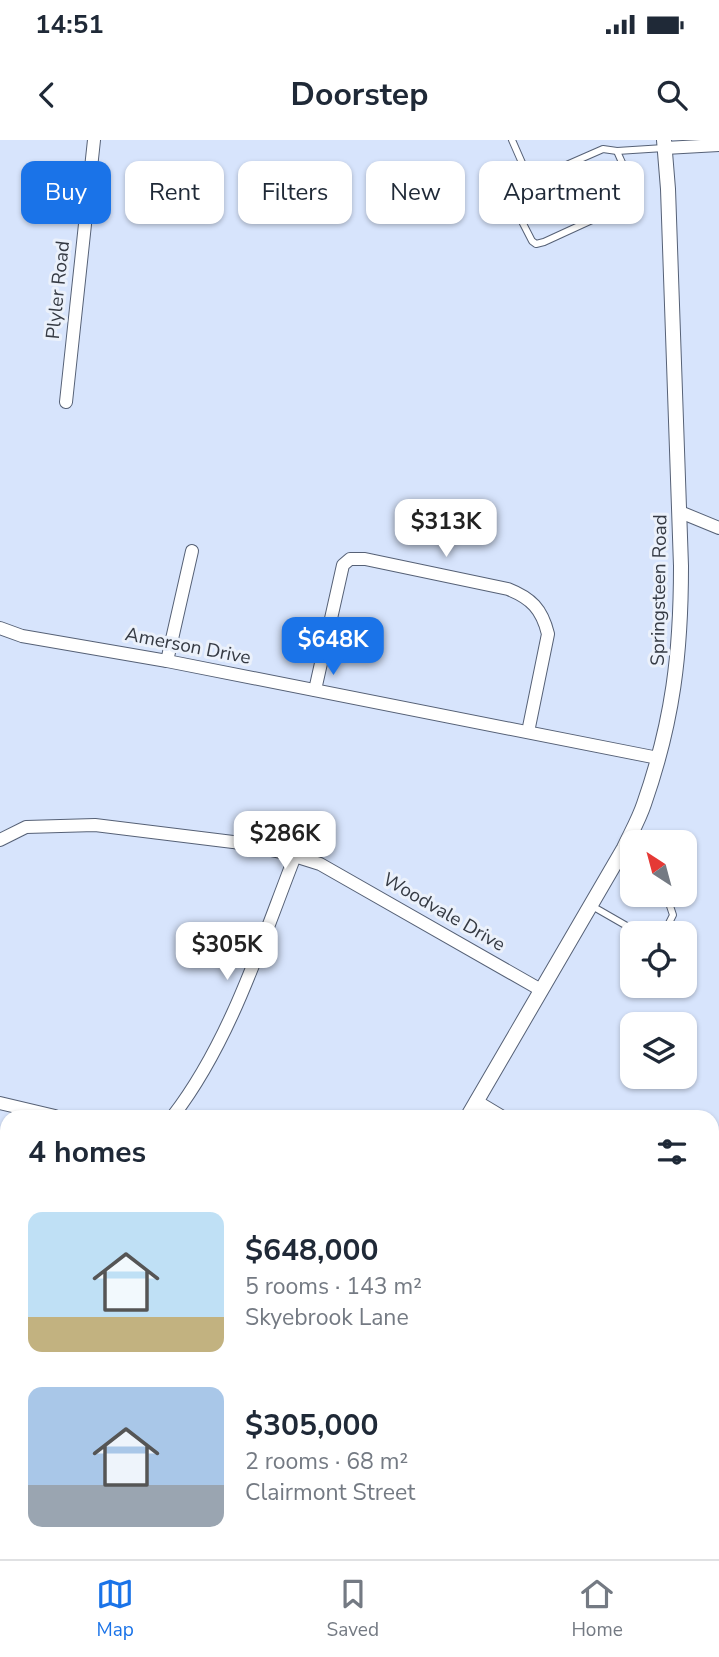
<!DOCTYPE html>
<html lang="en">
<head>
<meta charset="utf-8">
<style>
  body { margin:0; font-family:"Nunito Sans",sans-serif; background:#f2f2f3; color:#1f2937; height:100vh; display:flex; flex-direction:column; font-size:26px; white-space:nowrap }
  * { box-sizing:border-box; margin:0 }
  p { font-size:23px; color:#747a83 }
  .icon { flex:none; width:38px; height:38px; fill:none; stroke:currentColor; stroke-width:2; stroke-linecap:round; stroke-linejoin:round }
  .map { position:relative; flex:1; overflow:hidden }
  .sheet { position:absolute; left:0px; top:970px; width:719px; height:450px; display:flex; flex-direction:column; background:#fff; border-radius:21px 21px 0 0; box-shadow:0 2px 5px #0004 }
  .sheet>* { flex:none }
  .guide { position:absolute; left:21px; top:21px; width:677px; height:63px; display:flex; gap:14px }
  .needle { width:46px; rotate:324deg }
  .fabs { position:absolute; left:620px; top:690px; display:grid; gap:14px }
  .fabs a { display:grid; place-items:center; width:77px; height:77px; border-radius:14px; background:#fff; box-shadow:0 2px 5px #0004; font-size:35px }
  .price { position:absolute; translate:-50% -60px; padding:0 16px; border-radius:14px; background:#fff; color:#222; font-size:23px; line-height:46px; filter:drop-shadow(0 2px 4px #0008) }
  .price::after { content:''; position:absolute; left:50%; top:42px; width:21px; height:16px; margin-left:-10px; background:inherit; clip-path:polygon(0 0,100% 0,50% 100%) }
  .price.current { background:#1a73e8; color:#fff }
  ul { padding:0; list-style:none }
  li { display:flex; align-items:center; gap:21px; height:175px; padding:0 28px }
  li span { display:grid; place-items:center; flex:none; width:196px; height:140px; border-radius:14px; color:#555 }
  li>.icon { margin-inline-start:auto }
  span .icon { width:84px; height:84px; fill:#fffc; stroke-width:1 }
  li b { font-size:30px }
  h2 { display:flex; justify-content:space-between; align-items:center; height:84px; padding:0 28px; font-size:30px }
  .tag { padding:0 24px; border-radius:14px; background:#fff; box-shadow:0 2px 5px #0004; font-size:24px; line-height:63px }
  .tag.current { background:#1a73e8; color:#fff }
  .status { display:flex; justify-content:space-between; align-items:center; height:49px; padding:0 35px; background:#fff; direction:ltr }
  .status svg { height:19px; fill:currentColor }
  header { display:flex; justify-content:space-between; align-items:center; height:91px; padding:0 28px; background:#fff; font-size:32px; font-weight:700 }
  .tab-bar { display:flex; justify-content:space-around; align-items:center; height:98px; border-top:2px solid #e0e1e3; background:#fff; font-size:19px; color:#747a83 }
  .tab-bar a { display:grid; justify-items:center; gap:4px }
  .tab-bar .current { color:#1a73e8 }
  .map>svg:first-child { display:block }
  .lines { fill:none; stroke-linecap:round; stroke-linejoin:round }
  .stream { stroke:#6f96e4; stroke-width:3.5 }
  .service-casing { stroke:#566176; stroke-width:8 }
  .minor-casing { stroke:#566176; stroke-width:14 }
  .tertiary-casing { stroke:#566176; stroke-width:16 }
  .service { stroke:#fff; stroke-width:6 }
  .minor { stroke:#fff; stroke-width:12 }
  .tertiary { stroke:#fff; stroke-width:14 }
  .labels { text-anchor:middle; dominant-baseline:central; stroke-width:6; stroke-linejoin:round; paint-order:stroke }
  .street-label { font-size:19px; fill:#353a43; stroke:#ebf1fb }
</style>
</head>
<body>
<div class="status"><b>14:51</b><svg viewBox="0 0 49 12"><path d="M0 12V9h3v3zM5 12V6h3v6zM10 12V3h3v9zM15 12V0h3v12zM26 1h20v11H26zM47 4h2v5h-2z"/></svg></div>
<header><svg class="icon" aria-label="back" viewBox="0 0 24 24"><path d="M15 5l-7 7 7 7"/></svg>Doorstep<svg class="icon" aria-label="search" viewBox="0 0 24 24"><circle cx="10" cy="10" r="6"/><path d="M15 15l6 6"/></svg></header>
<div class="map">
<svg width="719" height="1419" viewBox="0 0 719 1419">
  <rect width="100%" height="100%" fill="#d7e4fc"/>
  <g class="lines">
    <g class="stream">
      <polyline points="0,1319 7,1322"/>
      <polyline points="183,1412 194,1419"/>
    </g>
    <defs>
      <g id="service">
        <path d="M512 0 530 41 511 51 512 62 532 101 536 104 544 102 629 63C636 48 623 26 617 11L664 8"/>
        <polyline points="530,41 603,9 617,11"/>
        <polyline points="592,766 639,793"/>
        <polyline points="664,793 673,775 666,754"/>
      </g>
      <g id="minor">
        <polyline points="665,8 719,5"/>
        <polyline points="66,262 94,0"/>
        <polyline points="680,372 719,388"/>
        <polyline points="0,488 22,496 167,521 658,618"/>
        <polyline points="167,521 192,411"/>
        <path d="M315 550 343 425 350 419H365L508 449C531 458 542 469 548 494L528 592"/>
        <polyline points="0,700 26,687 95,685 233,702 285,713 320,724 541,850"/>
        <polyline points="476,961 501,976"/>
        <polyline points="0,963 55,976"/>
        <path d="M173 976C230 902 261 803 295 716"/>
        <polyline points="712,1108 719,1113"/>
        <polyline points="0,1146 7,1151"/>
        <polyline points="712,1323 719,1314"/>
        <polyline points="553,1412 560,1419"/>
        <polyline points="634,1419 640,1412"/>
      </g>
      <g id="tertiary">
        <path d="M468 976 624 708C631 693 639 679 644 664 673 581 681 513 681 426L668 49 664 0"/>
        <polyline points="0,1399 7,1403"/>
        <polyline points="28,1412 43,1419"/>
        <polyline points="240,1419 243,1412"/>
      </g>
    </defs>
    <use href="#service" class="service-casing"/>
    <use href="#minor" class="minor-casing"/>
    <use href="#tertiary" class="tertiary-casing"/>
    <use href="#service" class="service"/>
    <use href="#minor" class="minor"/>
    <use href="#tertiary" class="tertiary"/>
  </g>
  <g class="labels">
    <g class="street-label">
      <text transform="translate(58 150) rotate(-84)">Plyler Road</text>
      <text transform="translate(659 450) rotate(-89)">Springsteen Road</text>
      <text transform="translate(188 506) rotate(11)">Amerson Drive</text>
      <text transform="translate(444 772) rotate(30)">Woodvale Drive</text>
    </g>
  </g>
</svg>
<div class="fabs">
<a><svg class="needle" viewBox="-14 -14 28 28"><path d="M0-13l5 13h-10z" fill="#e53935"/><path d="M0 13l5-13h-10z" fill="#747a83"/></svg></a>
<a><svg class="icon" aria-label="locate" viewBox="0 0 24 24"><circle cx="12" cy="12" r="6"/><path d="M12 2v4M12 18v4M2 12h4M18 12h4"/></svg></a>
<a><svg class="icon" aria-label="layers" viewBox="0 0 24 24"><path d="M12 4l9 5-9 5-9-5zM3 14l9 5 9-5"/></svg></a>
</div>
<b class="price" style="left:446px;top:419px">$313K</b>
<b class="price current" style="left:333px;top:537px">$648K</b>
<b class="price" style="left:285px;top:731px">$286K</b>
<b class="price" style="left:227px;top:842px">$305K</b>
<div class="guide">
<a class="tag current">Buy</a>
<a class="tag">Rent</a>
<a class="tag">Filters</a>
<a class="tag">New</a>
<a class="tag">Apartment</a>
</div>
<section class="sheet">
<h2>4 homes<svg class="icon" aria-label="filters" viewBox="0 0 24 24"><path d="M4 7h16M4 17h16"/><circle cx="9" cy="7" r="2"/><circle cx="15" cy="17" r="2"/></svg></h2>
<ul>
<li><span style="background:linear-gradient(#bfe0f5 75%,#c2b280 0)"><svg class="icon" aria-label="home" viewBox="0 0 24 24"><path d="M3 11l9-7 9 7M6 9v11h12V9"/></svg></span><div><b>$648,000</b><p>5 rooms · 143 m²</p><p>Skyebrook Lane</p></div></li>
<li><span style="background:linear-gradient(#a9c7e8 70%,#9aa5b1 0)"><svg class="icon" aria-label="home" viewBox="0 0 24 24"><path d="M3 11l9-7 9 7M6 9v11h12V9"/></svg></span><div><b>$305,000</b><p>2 rooms · 68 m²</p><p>Clairmont Street</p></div></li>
</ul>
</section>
</div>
<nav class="tab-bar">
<a class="current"><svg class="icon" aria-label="map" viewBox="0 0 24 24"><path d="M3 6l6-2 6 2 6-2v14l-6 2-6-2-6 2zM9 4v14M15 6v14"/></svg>Map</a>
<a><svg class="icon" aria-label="saved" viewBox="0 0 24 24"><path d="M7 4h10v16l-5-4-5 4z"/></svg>Saved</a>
<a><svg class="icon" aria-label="home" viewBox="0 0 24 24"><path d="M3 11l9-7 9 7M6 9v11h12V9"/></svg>Home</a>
</nav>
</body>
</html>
